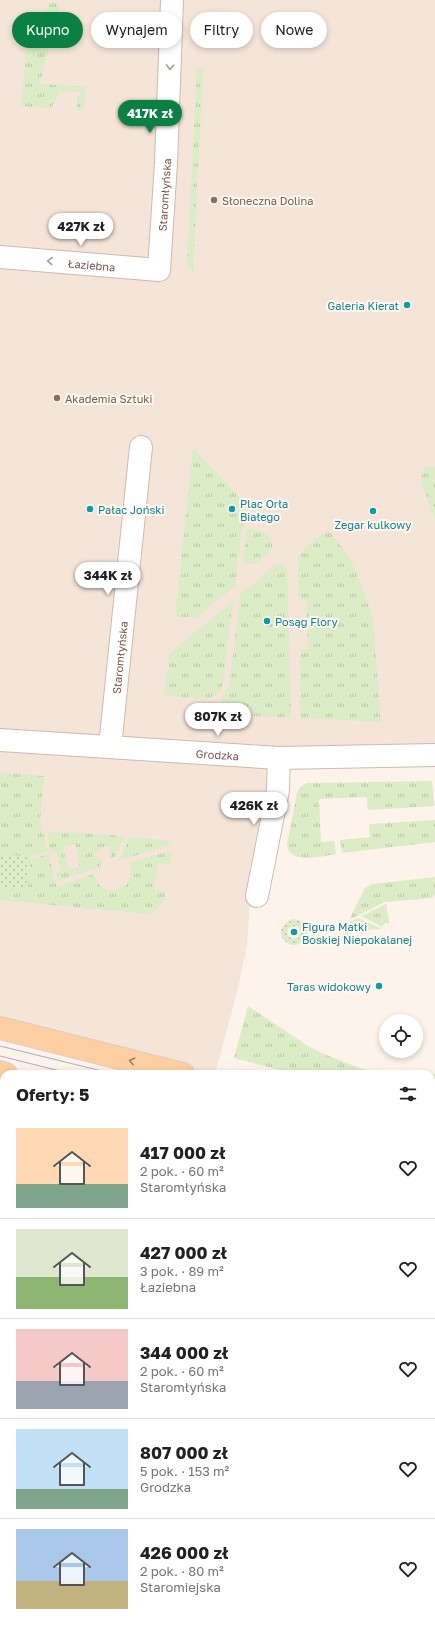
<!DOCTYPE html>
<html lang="pl">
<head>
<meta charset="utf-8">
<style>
  body { margin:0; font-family:"Golos Text",sans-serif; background:#f2f2f2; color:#202124; height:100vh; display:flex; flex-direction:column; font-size:15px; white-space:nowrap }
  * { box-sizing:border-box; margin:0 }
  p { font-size:13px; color:#757577 }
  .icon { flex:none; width:22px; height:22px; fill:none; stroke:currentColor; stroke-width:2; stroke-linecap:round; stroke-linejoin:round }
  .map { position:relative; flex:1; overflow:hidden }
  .panel { position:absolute; left:0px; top:1070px; width:435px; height:556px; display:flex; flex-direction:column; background:#fff; border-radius:12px 12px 0 0; box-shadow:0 2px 6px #0003 }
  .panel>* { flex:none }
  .top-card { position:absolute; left:12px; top:12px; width:411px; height:36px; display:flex; gap:8px }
  .tools { position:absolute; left:379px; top:1014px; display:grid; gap:8px }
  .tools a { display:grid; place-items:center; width:44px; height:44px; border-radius:50%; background:#fff; box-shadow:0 2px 6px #0003; font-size:20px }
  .price { position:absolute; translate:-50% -34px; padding:0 9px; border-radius:14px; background:#fff; color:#222; font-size:13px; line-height:26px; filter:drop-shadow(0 1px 2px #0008) }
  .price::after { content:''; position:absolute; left:50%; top:24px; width:12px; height:9px; margin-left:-6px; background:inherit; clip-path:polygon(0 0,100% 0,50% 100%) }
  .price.selected { background:#0b8043; color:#fff }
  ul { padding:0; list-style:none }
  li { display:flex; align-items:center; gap:12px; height:100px; padding:0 16px }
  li+li { border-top:1px solid #e0e0e0 }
  li span { display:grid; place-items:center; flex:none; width:112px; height:80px; border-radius:0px; color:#555 }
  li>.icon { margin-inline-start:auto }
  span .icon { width:48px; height:48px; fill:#fffc; stroke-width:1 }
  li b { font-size:17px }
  h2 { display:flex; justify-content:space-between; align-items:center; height:48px; padding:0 16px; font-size:17px }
  .chip { padding:0 14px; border-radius:18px; background:#fff; box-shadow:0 2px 6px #0003; font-size:14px; line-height:36px }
  .chip.selected { background:#0b8043; color:#fff }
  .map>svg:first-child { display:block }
  .residential { fill:#f5e4d8 }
  .education { fill:#f0e6fa }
  .grass { fill:url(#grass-tufts); fill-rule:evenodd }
  .park { fill:url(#park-dots); fill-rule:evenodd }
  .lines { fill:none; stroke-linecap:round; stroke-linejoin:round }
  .minor-casing { stroke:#d1b9ae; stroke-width:24 }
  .primary-casing { stroke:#dacfcd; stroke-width:24 }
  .minor { stroke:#fff; stroke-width:22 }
  .primary { stroke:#fdcea1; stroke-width:22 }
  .tram { stroke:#b4a6c9; stroke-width:1 }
  .oneway { stroke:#af9993 }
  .oneway2 { stroke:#a17965 }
  .education-dot { fill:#8d6e63; stroke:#fff8f1; stroke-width:1.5 }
  .culture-dot { fill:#0f9aa8; stroke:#fff8f1; stroke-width:1.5 }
  .labels { text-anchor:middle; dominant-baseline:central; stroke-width:4; stroke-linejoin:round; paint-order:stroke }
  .street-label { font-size:11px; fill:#7a554b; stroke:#fff8f1 }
  .education-label { font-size:11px; fill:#785e54; stroke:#fff8f1; text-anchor:start }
  .culture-label { font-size:11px; fill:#0d838f; stroke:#fff8f1; text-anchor:start }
</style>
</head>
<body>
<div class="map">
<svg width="435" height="1626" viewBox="0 0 435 1626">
  <defs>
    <pattern id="grass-tufts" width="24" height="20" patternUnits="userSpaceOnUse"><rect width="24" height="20" fill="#dbecc7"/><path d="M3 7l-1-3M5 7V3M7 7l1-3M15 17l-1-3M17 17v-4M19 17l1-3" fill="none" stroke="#b7c2a4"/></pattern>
    <pattern id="park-dots" width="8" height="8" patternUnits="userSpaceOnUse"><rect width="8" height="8" fill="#dbecc7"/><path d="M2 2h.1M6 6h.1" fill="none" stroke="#b7c2a4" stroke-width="1.8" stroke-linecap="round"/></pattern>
  </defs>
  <rect width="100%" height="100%" fill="#fdf3ea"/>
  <g class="residential">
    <polygon points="0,0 435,0 435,746 273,747 271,795 251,889 247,946 237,992 215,1074 201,1074 0,1024"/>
    <polygon points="0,1078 4,1079 4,1622 431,1622 431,1185 435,1186 435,1626 0,1626"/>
  </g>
  <polygon class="education" points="20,1622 194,1622 193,1626 19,1626"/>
  <g class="grass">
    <polygon points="48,2 59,4 40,84 85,87 84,110 77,110 77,96 80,96 80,92 60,91 52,107 49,108 21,106 29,21 44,23"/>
    <polygon points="197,69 203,69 193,273 187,265"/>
    <polygon points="193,448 239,497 243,504 244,514 235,586 196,618 175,616"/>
    <polygon points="426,467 435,467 435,521 421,481 423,470"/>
    <path d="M249 529C261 529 277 537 271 551L255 564 246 563 243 561 247 530Z"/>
    <polygon points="328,530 349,556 365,593 373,621 381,722 300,718 300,649 308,649 306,600 298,599 298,557 306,546"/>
    <polygon points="276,564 284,565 287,569 291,718 220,714 221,699 228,688 230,680 240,595"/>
    <path d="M233 601 223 682C222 692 216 697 207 699L164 696 169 654Z"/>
    <polygon points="0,773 44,776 40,822 48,851 30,857 0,854"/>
    <path d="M432 781 434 806 368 810 367 797 319 799 321 842 334 841 336 854C321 856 288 866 287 844L297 793 299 788 307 783Z"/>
    <polygon points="435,820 435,842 342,853 340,840 370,837 369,824"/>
    <path d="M51 831 123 836 124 839 114 858H111L109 846 103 847 93 854 102 861 100 867 58 881 56 873 61 871 56 852 50 853 47 837ZM75 844 80 867 68 870 63 847Z"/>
    <polygon points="132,837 167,840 171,843 167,846 121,860 119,859 130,838"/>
    <path d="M171 851 170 864 158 863 154 890 166 892C164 904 159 909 148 914L0 900V887L27 889 30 860 48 854 57 887 94 874C96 878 97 883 100 886 108 894 124 891 129 881 132 875 130 868 130 862Z"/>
    <polygon points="435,877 435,894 432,898 385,902 349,920 365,888 373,884"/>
    <polygon points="386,904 389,920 389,923 385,923 382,927 362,916"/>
    <path d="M358 918 382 929 358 931V926L353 927 354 931 349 932V937H344C343 926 348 923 358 918Z"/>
    <polygon points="248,1006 308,1046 326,1055 376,1074 296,1074 234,1058"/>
    <polygon points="435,1074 435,1110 431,1109 431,1075"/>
    <polygon points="269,1622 311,1622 323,1626 284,1626"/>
  </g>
  <g class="park">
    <polygon points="0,854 30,857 28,889 0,887"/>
    <path d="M293 919C322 922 300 958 284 940 277 932 284 921 293 919ZM295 926 299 928 301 932 298 938 294 939 288 936 287 932 289 928Z"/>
  </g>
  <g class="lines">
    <defs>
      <g id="minor">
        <path id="s1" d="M0 257 159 270 166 163 172 0"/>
        <path id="s2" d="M0 740 279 758 435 755"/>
        <path id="s3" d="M110 747 141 447"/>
        <polyline points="257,896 278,790 279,758"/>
        <polyline points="0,1421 4,1422"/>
        <polyline points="431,1540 435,1542"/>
        <polyline points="0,1606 4,1590"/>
      </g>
      <g id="primary">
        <polyline points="0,1028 183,1074"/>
        <polyline points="0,1072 6,1074"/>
        <polyline points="431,1136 435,1137"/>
        <polyline points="431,1181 435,1182"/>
      </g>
    </defs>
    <use href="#minor" class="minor-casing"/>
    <use href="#primary" class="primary-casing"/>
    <use href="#minor" class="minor"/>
    <use href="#primary" class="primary"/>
    <g class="tram">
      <polyline points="0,1046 114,1074"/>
      <polyline points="0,1056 72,1074"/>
      <polyline points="431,1153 435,1154"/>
      <polyline points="431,1164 435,1165"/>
    </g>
  </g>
  <defs><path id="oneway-chevron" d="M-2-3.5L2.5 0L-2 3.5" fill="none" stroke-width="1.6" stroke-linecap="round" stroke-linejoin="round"/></defs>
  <g class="oneway">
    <use href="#oneway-chevron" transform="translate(170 67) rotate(92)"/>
    <use href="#oneway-chevron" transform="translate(50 261) rotate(-176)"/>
  </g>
  <use class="oneway2" href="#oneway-chevron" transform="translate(132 1061) rotate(-166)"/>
  <g class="education-dot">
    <circle cx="214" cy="200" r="4"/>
    <circle cx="57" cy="398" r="4"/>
  </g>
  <g class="culture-dot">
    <circle cx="407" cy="305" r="4"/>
    <circle cx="90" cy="509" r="4"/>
    <circle cx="232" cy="509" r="4"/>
    <circle cx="373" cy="511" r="4"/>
    <circle cx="267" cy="621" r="4"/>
    <circle cx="294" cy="932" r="4"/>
    <circle cx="379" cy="986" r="4"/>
  </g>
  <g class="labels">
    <g class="street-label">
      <text stroke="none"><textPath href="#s1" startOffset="235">Staromłyńska</textPath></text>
      <text stroke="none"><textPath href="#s1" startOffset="92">Łaziebna</textPath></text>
      <text stroke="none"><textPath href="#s3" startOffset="90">Staromłyńska</textPath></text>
      <text stroke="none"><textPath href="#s2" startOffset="218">Grodzka</textPath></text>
    </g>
    <g class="education-label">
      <text x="222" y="200">Słoneczna Dolina</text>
      <text x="65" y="398">Akademia Sztuki</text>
    </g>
    <g class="culture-label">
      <text x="399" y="305" text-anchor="end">Galeria Kierat</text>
      <text x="240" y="503">Plac Orła<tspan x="240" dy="13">Białego</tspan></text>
      <text x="98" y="509">Pałac Joński</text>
      <text x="373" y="524" text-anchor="middle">Zegar kulkowy</text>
      <text x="275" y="621">Posąg Flory</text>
      <text x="302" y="926">Figura Matki<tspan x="302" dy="13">Boskiej Niepokalanej</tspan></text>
      <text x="371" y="986" text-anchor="end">Taras widokowy</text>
    </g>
  </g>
</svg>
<div class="tools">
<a><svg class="icon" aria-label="locate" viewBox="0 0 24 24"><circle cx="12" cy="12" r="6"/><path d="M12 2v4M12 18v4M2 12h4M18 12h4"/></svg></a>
</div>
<b class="price selected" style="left:150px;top:134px">417K zł</b>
<b class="price" style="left:81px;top:247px">427K zł</b>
<b class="price" style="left:108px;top:596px">344K zł</b>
<b class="price" style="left:218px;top:737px">807K zł</b>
<b class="price" style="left:254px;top:826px">426K zł</b>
<div class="top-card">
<a class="chip selected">Kupno</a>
<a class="chip">Wynajem</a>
<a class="chip">Filtry</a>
<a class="chip">Nowe</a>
</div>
<section class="panel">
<h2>Oferty: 5<svg class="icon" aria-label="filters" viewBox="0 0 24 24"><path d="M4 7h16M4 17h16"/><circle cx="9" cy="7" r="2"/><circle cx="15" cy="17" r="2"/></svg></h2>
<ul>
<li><span style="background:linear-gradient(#ffd9b3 70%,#7fa58c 0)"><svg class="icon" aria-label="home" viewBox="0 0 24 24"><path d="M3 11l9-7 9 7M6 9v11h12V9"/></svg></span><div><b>417 000 zł</b><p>2 pok. · 60 m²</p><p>Staromłyńska</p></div><svg class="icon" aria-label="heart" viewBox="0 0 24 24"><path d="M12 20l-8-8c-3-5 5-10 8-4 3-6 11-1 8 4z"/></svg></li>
<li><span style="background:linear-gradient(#dfe7d0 60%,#8fb573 0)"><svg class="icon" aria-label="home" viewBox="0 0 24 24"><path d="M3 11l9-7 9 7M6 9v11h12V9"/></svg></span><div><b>427 000 zł</b><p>3 pok. · 89 m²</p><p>Łaziebna</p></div><svg class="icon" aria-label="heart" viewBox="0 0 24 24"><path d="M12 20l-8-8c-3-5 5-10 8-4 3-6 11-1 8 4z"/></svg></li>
<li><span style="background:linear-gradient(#f6c9c9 65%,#9aa5b1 0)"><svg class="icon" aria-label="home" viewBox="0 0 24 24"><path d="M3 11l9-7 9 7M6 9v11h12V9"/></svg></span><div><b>344 000 zł</b><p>2 pok. · 60 m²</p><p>Staromłyńska</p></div><svg class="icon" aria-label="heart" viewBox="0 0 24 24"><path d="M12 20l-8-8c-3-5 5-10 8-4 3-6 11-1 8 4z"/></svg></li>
<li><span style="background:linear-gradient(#bfe0f5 75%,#7fa58c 0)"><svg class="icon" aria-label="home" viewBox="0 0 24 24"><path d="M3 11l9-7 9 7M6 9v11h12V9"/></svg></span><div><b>807 000 zł</b><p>5 pok. · 153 m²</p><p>Grodzka</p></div><svg class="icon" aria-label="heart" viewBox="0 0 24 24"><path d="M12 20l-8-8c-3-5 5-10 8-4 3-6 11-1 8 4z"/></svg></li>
<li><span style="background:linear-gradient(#a9c7e8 65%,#c2b280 0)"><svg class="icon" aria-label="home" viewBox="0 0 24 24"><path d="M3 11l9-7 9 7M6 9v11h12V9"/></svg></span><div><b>426 000 zł</b><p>2 pok. · 80 m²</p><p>Staromiejska</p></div><svg class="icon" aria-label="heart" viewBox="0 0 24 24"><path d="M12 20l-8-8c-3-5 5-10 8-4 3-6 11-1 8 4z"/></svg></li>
</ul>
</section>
</div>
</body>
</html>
